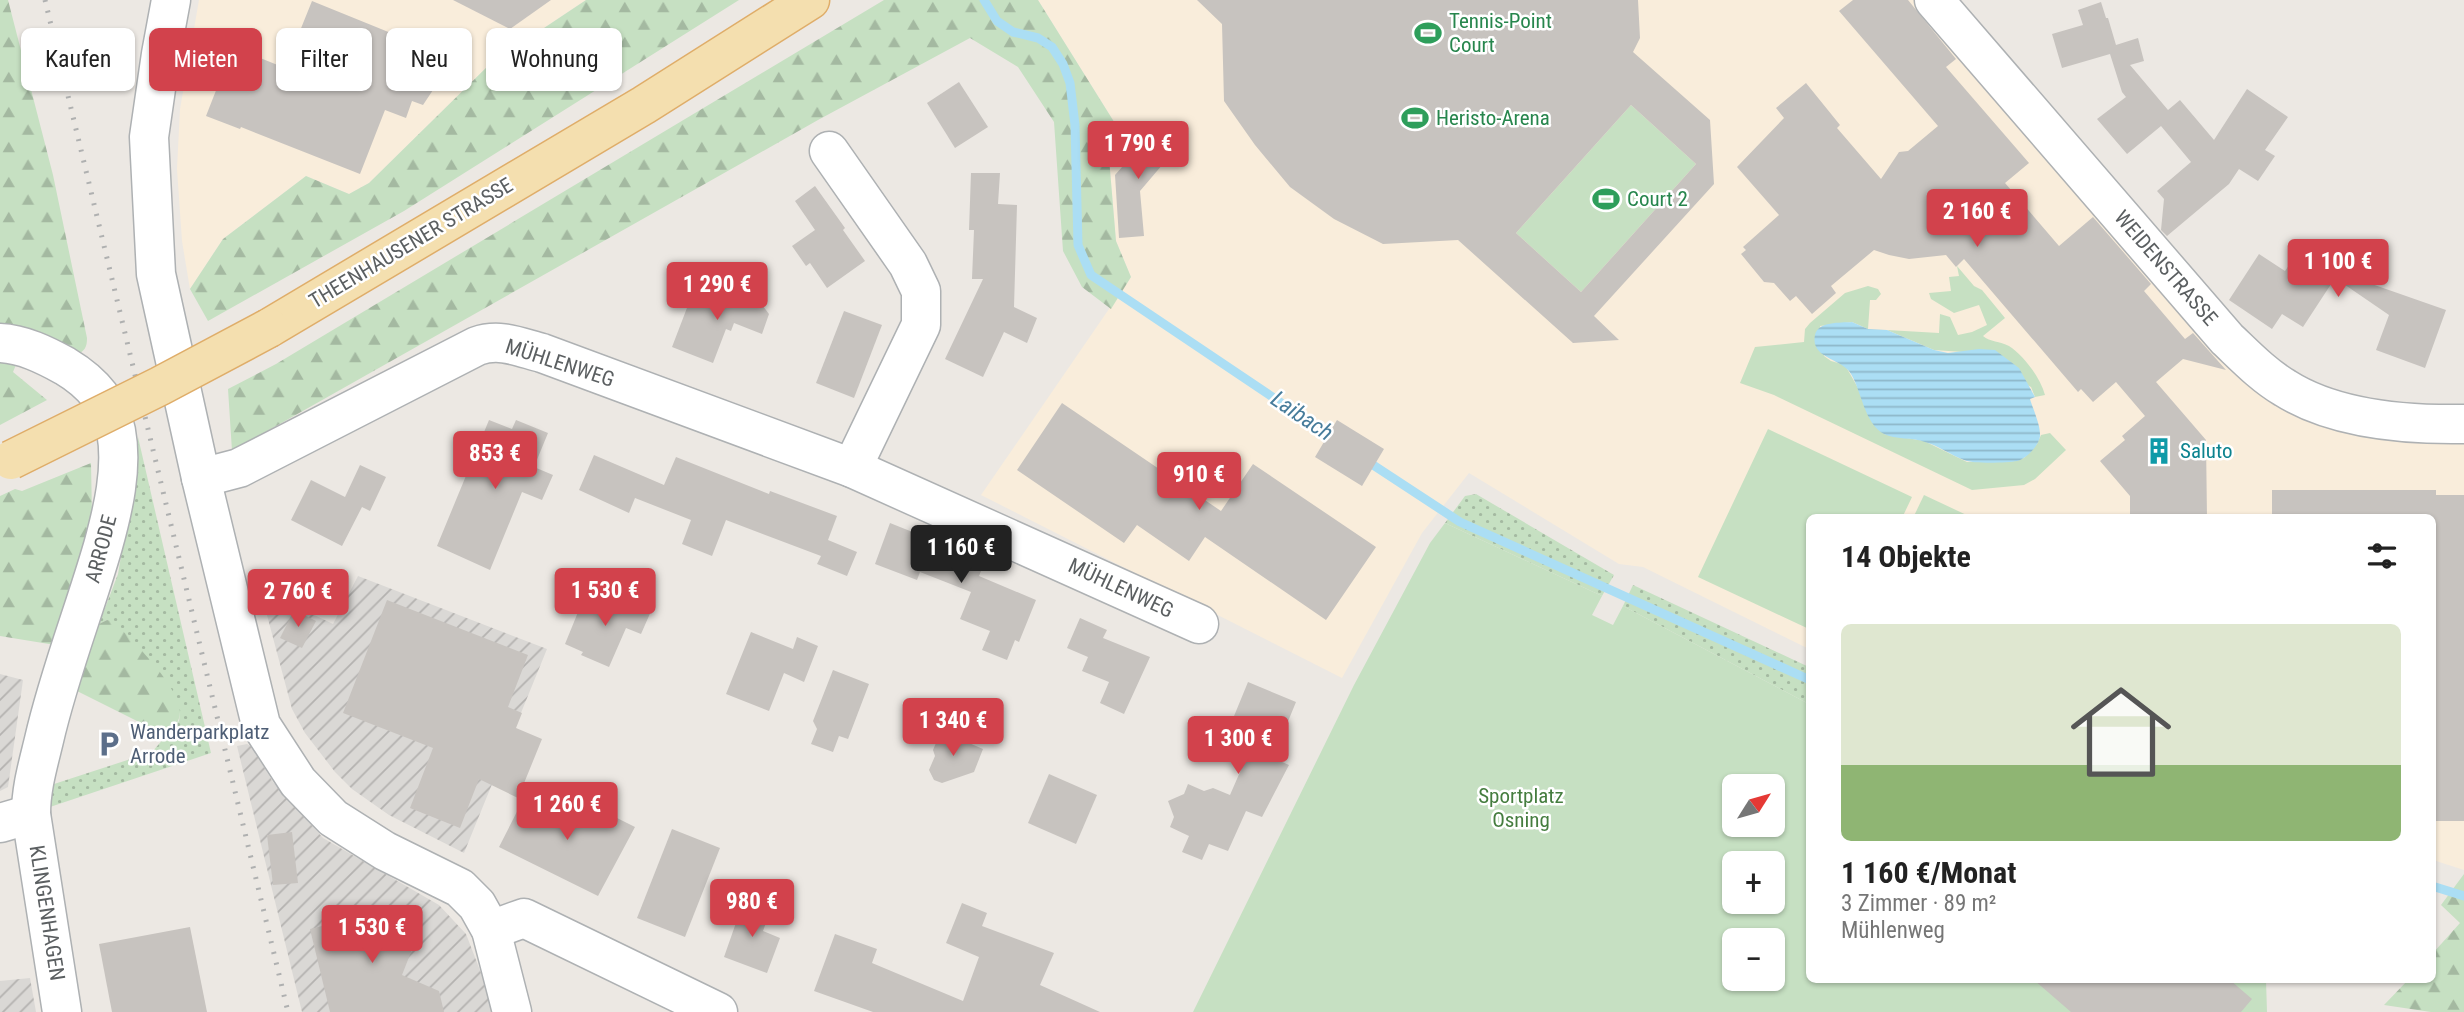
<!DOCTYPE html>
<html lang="de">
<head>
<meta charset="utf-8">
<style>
  body { margin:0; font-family:"Roboto Condensed",sans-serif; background:#f6f6f6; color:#222; height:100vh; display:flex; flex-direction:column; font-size:26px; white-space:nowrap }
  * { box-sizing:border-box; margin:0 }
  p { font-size:23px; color:#767676 }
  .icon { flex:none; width:38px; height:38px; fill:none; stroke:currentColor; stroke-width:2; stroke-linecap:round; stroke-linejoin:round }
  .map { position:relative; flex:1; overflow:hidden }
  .drawer { position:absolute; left:1806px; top:514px; width:630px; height:469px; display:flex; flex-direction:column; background:#fff; border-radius:10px; box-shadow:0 2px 5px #0004 }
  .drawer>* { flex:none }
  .top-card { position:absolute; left:21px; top:28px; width:665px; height:63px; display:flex; gap:14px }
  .needle { width:46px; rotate:53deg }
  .buttons { position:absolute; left:1722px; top:774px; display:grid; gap:14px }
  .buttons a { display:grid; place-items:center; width:63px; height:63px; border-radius:10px; background:#fff; box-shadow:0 2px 5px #0004; font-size:35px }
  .price { position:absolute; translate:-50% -60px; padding:0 16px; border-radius:7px; background:#d2424c; color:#fff; font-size:23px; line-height:46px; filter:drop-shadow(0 2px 4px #0008) }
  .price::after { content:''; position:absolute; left:50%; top:42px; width:21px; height:16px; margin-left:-10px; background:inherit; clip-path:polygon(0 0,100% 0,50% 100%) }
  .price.on { background:#222; color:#fff }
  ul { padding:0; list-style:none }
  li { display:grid; align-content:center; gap:14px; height:371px; padding:0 35px }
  li span { display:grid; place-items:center; height:217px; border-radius:10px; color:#555 }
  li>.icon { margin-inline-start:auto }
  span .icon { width:126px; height:126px; fill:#fffc; stroke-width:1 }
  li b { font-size:30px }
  h2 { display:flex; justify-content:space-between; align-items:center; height:84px; padding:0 35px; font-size:30px }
  .pill { padding:0 24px; border-radius:10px; background:#fff; box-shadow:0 2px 5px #0004; font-size:24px; line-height:63px }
  .pill.on { background:#d2424c; color:#fff }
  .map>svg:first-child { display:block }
  .commercial { fill:#f9eddb }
  .industrial { fill:url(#industrial-furrows) }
  .grass { fill:url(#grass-dots) }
  .forest { fill:url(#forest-firs) }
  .green { fill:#c6e0c2; fill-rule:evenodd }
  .water { fill:url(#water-rules) }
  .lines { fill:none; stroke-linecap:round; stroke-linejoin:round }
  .stream { stroke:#abdef4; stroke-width:9 }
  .building { fill:#c7c3bf; fill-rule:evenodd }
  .minor-casing { stroke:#aeb1b3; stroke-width:41 }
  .major-casing { stroke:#dfad69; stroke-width:41 }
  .minor { stroke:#fff; stroke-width:38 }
  .major { stroke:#f4dfaf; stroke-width:38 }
  .rail { stroke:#afb0b0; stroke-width:5; stroke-dasharray:2 9; stroke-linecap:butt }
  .major-bridge-casing { stroke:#dfad69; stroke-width:41; stroke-linecap:butt }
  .major-bridge { stroke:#f4dfaf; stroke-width:38 }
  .labels { text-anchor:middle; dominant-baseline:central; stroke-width:5; stroke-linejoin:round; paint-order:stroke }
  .leisure-label { font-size:21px; fill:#27864d; stroke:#fff; text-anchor:start }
  .street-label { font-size:21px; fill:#5b5f61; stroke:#fff }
  .culture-label { font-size:21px; fill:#0d838f; stroke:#fff; text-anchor:start }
  .service-label { font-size:21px; fill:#4e5e75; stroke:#fff; text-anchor:start }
  .park-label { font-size:21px; fill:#457d3f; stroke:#fff }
  .water-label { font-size:23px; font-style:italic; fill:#477c9b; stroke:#fff }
</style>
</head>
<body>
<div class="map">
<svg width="2464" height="1012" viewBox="0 0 2464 1012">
  <defs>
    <pattern id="industrial-furrows" width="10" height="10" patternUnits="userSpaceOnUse" patternTransform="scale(1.75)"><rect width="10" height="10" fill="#dad8d5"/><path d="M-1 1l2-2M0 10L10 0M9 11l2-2" fill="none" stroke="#b4b2b0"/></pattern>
    <pattern id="grass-dots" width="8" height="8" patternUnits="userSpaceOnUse" patternTransform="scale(1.75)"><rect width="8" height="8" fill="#c6e0c2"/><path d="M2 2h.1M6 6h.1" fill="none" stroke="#a4b9a1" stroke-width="1.8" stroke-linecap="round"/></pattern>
    <pattern id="forest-firs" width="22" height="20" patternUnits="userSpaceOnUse" patternTransform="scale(1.75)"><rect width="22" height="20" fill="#c6e0c2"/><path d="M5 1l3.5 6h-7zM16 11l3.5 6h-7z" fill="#a4b9a1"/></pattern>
    <pattern id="water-rules" width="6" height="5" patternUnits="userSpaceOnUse" patternTransform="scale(1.75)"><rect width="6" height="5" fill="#abdef4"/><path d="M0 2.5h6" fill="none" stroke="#8eb7c9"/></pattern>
  </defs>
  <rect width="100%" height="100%" fill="#ece8e3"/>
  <g class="commercial">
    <polygon points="199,0 586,0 490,64 369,183 349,194 306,176 223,239 190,289 182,241 177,169 180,109"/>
    <polygon points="1038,0 1919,0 2219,354 2464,438 2464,870 2433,860 2432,518 1810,518 1809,649 1643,567 1619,564 1469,473 1422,533 1342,678 981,495 1131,277 1116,241 1109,158 1116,125"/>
  </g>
  <g class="industrial">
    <polygon points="358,576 547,649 464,853 389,815 352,789 335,772 305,733 292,709 260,589 333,624"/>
    <polygon points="0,674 23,680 8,787 0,791"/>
    <polygon points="247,744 252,747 273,782 323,838 439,905 466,934 496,1012 302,1012 237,746"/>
    <polygon points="30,978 36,1012 0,1012 0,981"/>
  </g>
  <g class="grass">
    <polygon points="138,437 211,753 50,807 51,785 152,752 179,721 180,713 107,620 99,624 118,574 129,509"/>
    <polygon points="1476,494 1614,575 1602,596 1445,523 1465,496"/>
    <polygon points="1633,585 1809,667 1809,704 1623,606"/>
  </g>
  <g class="forest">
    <path d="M0 0H8L53 175 87 338C87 347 85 351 76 355L27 338 13 372 47 400 0 425Z"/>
    <polygon points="586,0 739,0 404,211 208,321 190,289 223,239 306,176 349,194 369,183 490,64"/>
    <polygon points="884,0 1038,0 1116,125 1109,158 1116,241 1131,277 1111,309 1082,287 1063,251 1054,122 1018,67 970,38 818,120 232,451 228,389 276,364"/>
    <polygon points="91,463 92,514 55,645 0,636 0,496 15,489 22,491"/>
    <path d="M107 620 114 622C132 640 180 687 180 712 180 722 173 728 167 736L75 690 94 632 99 624Z"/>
    <polygon points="2464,874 2464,1012 2431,1012 2384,1005 2408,980 2432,980 2433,953 2460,923 2441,905"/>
  </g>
  <g class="green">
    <polygon points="1631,105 1696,164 1581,292 1516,233"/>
    <path d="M1957 266 1974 286 1982 290 2005 318 1983 336C1990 342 2000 341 2009 346 2024 356 2040 377 2045 395L2035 397 2031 387 1963 352 1934 350 1887 330 1939 333 1940 314 1950 317 1958 335 1972 332 1987 325 1979 305 1954 313 1931 299 1929 293 1951 291 1949 277 1959 276Z"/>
    <polygon points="1868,286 1878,289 1881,294 1876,300 1870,300 1868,329 1852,322 1820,326 1824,356 1831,361 1845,365 1884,434 1924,441 1967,462 2016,461 2024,458 2037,444 2041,435 2050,433 2066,450 2035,479 2024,485 1972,490 1774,395 1740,383 1755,347 1804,342 1805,329 1810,323 1845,293"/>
    <polygon points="1768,429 1912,497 1902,518 1810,518 1809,629 1698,577"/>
    <polygon points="1924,495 1973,518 1913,518"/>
    <path d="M1445 523 1602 596 1592 615 1613 625 1623 606 1809 704 1810 980H2266L2267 1012H1193L1354 685 1430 543ZM1734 786H1773V824H1734ZM1734 863H1773V901H1734ZM1734 940H1773V978H1734Z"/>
  </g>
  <path class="water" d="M1852 322 1868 329 1887 330 1934 350 1948 353 1979 349 1995 350 2019 368 2035 397 2030 399C2033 409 2040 424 2040 434 2041 444 2026 459 2017 461 2007 463 1973 464 1964 460 1951 455 1939 446 1925 442 1913 437 1895 440 1884 434 1864 423 1862 392 1851 374 1842 358 1810 359 1815 335 1818 321 1840 323 1852 322Z"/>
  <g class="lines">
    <g class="stream">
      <polyline points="984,0 997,21 1013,32 1038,38 1052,47 1063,64 1070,83 1075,125 1078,245 1091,275 1338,441"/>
      <polyline points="1367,461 1460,522 1810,680"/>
      <polyline points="2432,886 2464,896"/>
    </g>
  </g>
  <g class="building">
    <polygon points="453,0 551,0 510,29"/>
    <path d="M1197 0H1638L1640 38 1633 52 1710 120 1714 184 1594 316 1619 340 1573 343 1458 240 1383 244 1334 219 1290 187 1255 145 1224 101 1222 24ZM1631 105 1696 164 1581 292 1516 233Z"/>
    <polygon points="1853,0 1908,0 1956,59 1946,67 2029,163 2005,183 2059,246 2093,217 2151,284 2144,291 2185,339 2193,333 2226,370 2183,359 2156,382 2206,440 2207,518 2130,518 2130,496 2100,461 2125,440 2122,436 2145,416 2116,382 2093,402 2081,389 2078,392 1964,259 1956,267 1946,255 1909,259 1889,255 1874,250 1831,286 1836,293 1812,314 1796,296 1790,301 1774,283 1764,282 1741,254 1746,250 1743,247 1779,215 1737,167 1784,118 1776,108 1806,83 1840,125 1837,128 1881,179 1899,152 1908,151 1938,126 1839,11"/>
    <polygon points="312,1 450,57 443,75 423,105 412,101 406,118 385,110 360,174 241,127 240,129 206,116 233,47 285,68"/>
    <polygon points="2101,2 2106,18 2108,18 2116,45 2138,38 2144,61 2130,65 2168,110 2180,100 2214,140 2247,89 2288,117 2265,150 2275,156 2258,181 2239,169 2229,184 2167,236 2161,230 2164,199 2157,191 2191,162 2161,126 2127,154 2097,119 2126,97 2122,92 2110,54 2062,68 2052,34 2083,25 2078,10"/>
    <polygon points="959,82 988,127 955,148 927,103"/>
    <polygon points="1143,130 1148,134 1151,130 1174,151 1140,191 1144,236 1119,238 1115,175 1130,158 1124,153"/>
    <polygon points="971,173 1000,173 998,204 1017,205 1014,307 1037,318 1027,343 1004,332 983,377 945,359 983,279 972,279 974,230 969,230"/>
    <polygon points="815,186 845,228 843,230 865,261 827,288 810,263 806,266 792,246 815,230 795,201"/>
    <polygon points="2336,242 2375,268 2366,282 2446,310 2425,368 2376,350 2389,315 2335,278 2303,327 2282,314 2272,329 2229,300 2259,254 2285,271 2303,245 2325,260"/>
    <polygon points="695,287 733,302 750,289 769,314 762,334 734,323 731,331 726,329 713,363 672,347"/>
    <polygon points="844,311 882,325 854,398 816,383"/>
    <polygon points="1062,403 1221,511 1253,464 1376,547 1326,620 1205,537 1189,561 1137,525 1124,543 1017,470"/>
    <polygon points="489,420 512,429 516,420 548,433 534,467 553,475 542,500 522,492 490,570 437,546"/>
    <polygon points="1337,420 1384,449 1362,486 1315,457"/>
    <polygon points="594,455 664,485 676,457 769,494 770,491 837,516 828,540 857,552 847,576 817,564 821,556 726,520 712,556 682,544 691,520 635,498 629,513 579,490"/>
    <polygon points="360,465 386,477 370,511 362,507 342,546 291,520 311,480 345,497"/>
    <polygon points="2272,490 2436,490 2436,495 2464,495 2464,821 2432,821 2432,518 2272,518"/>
    <polygon points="890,523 985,561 979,576 1036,600 1019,642 1015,640 1007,660 982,650 990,631 960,619 971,592 920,572 917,580 875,564"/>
    <polygon points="585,595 621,610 626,598 652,609 641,634 626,628 609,667 581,655 583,652 565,644"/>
    <polygon points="387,600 528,655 508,707 522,713 516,728 542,739 518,798 479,779 460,828 410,808 433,748 343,713"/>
    <polygon points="294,610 316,621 302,648 280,638"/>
    <polygon points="1080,618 1107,630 1103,638 1150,657 1124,714 1100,703 1109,682 1082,671 1088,657 1067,648"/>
    <polygon points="751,632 793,649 797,637 818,646 804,682 784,673 769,711 726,694"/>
    <polygon points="833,670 869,684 848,739 839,736 833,752 811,744 817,729 813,721"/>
    <polygon points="1248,682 1296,702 1273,758 1289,765 1262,817 1246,811 1228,851 1209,844 1202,860 1182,852 1189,836 1170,827 1174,817 1168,801 1184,794 1188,784 1204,791 1213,788 1230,795 1250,749 1225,738"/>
    <polygon points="941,731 983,749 974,772 942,783 934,780 929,770 935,756 933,750"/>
    <polygon points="1049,774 1097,795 1076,844 1028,823"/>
    <polygon points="528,790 595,822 601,810 635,827 598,896 499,847"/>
    <polygon points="672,829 720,848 685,937 637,918"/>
    <polygon points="292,832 298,883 273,885 267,835"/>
    <polygon points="744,900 771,909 763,931 780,938 767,973 724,957"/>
    <polygon points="962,903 987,913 982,926 1054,953 1040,985 1100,1012 873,1012 814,991 835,934 877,949 872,963 963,1001 979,957 946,943"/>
    <polygon points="395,908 422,924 402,975 439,991 444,1012 330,1012 310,929"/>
    <polygon points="190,927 207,1012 112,1012 99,944"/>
    <polygon points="2034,980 2230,980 2252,999 2241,1012 2071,1012"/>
  </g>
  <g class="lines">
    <defs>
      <g id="minor">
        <polyline points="171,0 161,54 149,137 156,274 201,478 261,725 298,782 333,818 385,851 460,888 477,905 491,930 512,1012"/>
        <path d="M1934 0 2227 339C2245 356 2263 375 2285 388 2334 419 2407 425 2464 424"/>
        <polyline points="829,151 908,264 921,291 921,325 852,468"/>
        <path d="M0 343C23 344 45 355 65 366 90 381 110 401 116 431 123 468 113 510 103 546 84 612 59 674 44 740 38 765 31 788 31 814L62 1012"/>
        <path d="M201 478 239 468 477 346C500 338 519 347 542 353L852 468 1199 624"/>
        <polyline points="0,823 31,814"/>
        <polyline points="491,930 524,918 718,1012"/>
      </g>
      <polyline id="major" points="269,328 644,105 810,0"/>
    </defs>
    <use href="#minor" class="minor-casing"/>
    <use href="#major" class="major-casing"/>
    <use href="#minor" class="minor"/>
    <use href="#major" class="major"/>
    <polyline class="rail" points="45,0 288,1012"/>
    <defs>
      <polyline id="major-bridge" points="11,460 160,386 269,328"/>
    </defs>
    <use href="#major-bridge" class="major-bridge-casing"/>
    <use href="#major-bridge" class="major-bridge"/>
  </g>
  <defs>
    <symbol id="stadium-bare" viewBox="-9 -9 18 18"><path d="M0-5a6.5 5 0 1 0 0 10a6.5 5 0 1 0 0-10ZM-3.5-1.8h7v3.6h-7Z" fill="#2e9e5b" stroke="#fff" stroke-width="2.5" paint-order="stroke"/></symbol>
    <symbol id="building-bare" viewBox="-9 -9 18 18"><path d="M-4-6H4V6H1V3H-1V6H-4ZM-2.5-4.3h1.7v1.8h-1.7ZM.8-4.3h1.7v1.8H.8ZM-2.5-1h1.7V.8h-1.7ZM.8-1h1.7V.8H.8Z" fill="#0f9aa8" stroke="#fff" stroke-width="2.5" paint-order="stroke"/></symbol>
    <symbol id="parking-bare" viewBox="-9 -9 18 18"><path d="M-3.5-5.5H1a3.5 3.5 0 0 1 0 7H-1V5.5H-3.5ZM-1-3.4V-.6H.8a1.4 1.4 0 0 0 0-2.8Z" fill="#5c6f8a" stroke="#fff" stroke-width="2.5" paint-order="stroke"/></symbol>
  </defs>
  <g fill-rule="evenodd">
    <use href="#stadium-bare" x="1409" y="14" width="38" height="38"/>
    <use href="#stadium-bare" x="1396" y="99" width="38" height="38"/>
    <use href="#stadium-bare" x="1587" y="180" width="38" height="38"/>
    <use href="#building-bare" x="2140" y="432" width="38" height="38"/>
    <use href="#parking-bare" x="90" y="725" width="38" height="38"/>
  </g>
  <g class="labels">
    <g class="leisure-label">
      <text x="1449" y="21">Tennis-Point<tspan x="1449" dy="24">Court</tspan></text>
      <text x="1436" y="118">Heristo-Arena</text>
      <text x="1627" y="199">Court 2</text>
    </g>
    <g class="street-label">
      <text transform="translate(411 243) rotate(-31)">THEENHAUSENER STRASSE</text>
      <text transform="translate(2166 268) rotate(49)">WEIDENSTRASSE</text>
      <text transform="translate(560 363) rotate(18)">MÜHLENWEG</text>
      <text transform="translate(101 549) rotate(-75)">ARRODE</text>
      <text transform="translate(1121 588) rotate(25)">MÜHLENWEG</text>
      <text transform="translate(47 913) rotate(81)">KLINGENHAGEN</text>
    </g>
    <g class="culture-label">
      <text x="2180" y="451">Saluto</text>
    </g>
    <g class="service-label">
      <text x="130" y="732">Wanderparkplatz<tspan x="130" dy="24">Arrode</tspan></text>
    </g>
    <g class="park-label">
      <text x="1521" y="796">Sportplatz<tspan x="1521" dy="24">Osning</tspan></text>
    </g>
    <g class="water-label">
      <text transform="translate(1302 416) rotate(34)">Laibach</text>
    </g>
  </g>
</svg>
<div class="buttons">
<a><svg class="needle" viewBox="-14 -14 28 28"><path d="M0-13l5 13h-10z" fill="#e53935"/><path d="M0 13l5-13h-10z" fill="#767676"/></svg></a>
<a>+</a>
<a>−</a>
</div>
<b class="price" style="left:1138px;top:181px">1 790 €</b>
<b class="price" style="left:1977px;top:249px">2 160 €</b>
<b class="price" style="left:2338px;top:299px">1 100 €</b>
<b class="price" style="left:717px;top:322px">1 290 €</b>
<b class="price" style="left:495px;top:491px">853 €</b>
<b class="price" style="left:1199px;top:512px">910 €</b>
<b class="price on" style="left:961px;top:585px">1 160 €</b>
<b class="price" style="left:605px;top:628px">1 530 €</b>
<b class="price" style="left:298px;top:629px">2 760 €</b>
<b class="price" style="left:953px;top:758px">1 340 €</b>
<b class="price" style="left:1238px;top:776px">1 300 €</b>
<b class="price" style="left:567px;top:842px">1 260 €</b>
<b class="price" style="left:752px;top:939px">980 €</b>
<b class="price" style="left:372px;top:965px">1 530 €</b>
<div class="top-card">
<a class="pill">Kaufen</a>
<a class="pill on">Mieten</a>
<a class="pill">Filter</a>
<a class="pill">Neu</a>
<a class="pill">Wohnung</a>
</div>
<section class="drawer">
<h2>14 Objekte<svg class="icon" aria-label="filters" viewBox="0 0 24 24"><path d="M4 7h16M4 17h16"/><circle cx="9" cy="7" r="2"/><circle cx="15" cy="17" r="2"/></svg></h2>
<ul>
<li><span style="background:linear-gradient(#dfe7d0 65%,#8fb573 0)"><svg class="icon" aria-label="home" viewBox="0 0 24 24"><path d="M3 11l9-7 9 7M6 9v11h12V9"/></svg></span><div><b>1 160 €/Monat</b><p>3 Zimmer · 89 m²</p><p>Mühlenweg</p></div></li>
</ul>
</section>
</div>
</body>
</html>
